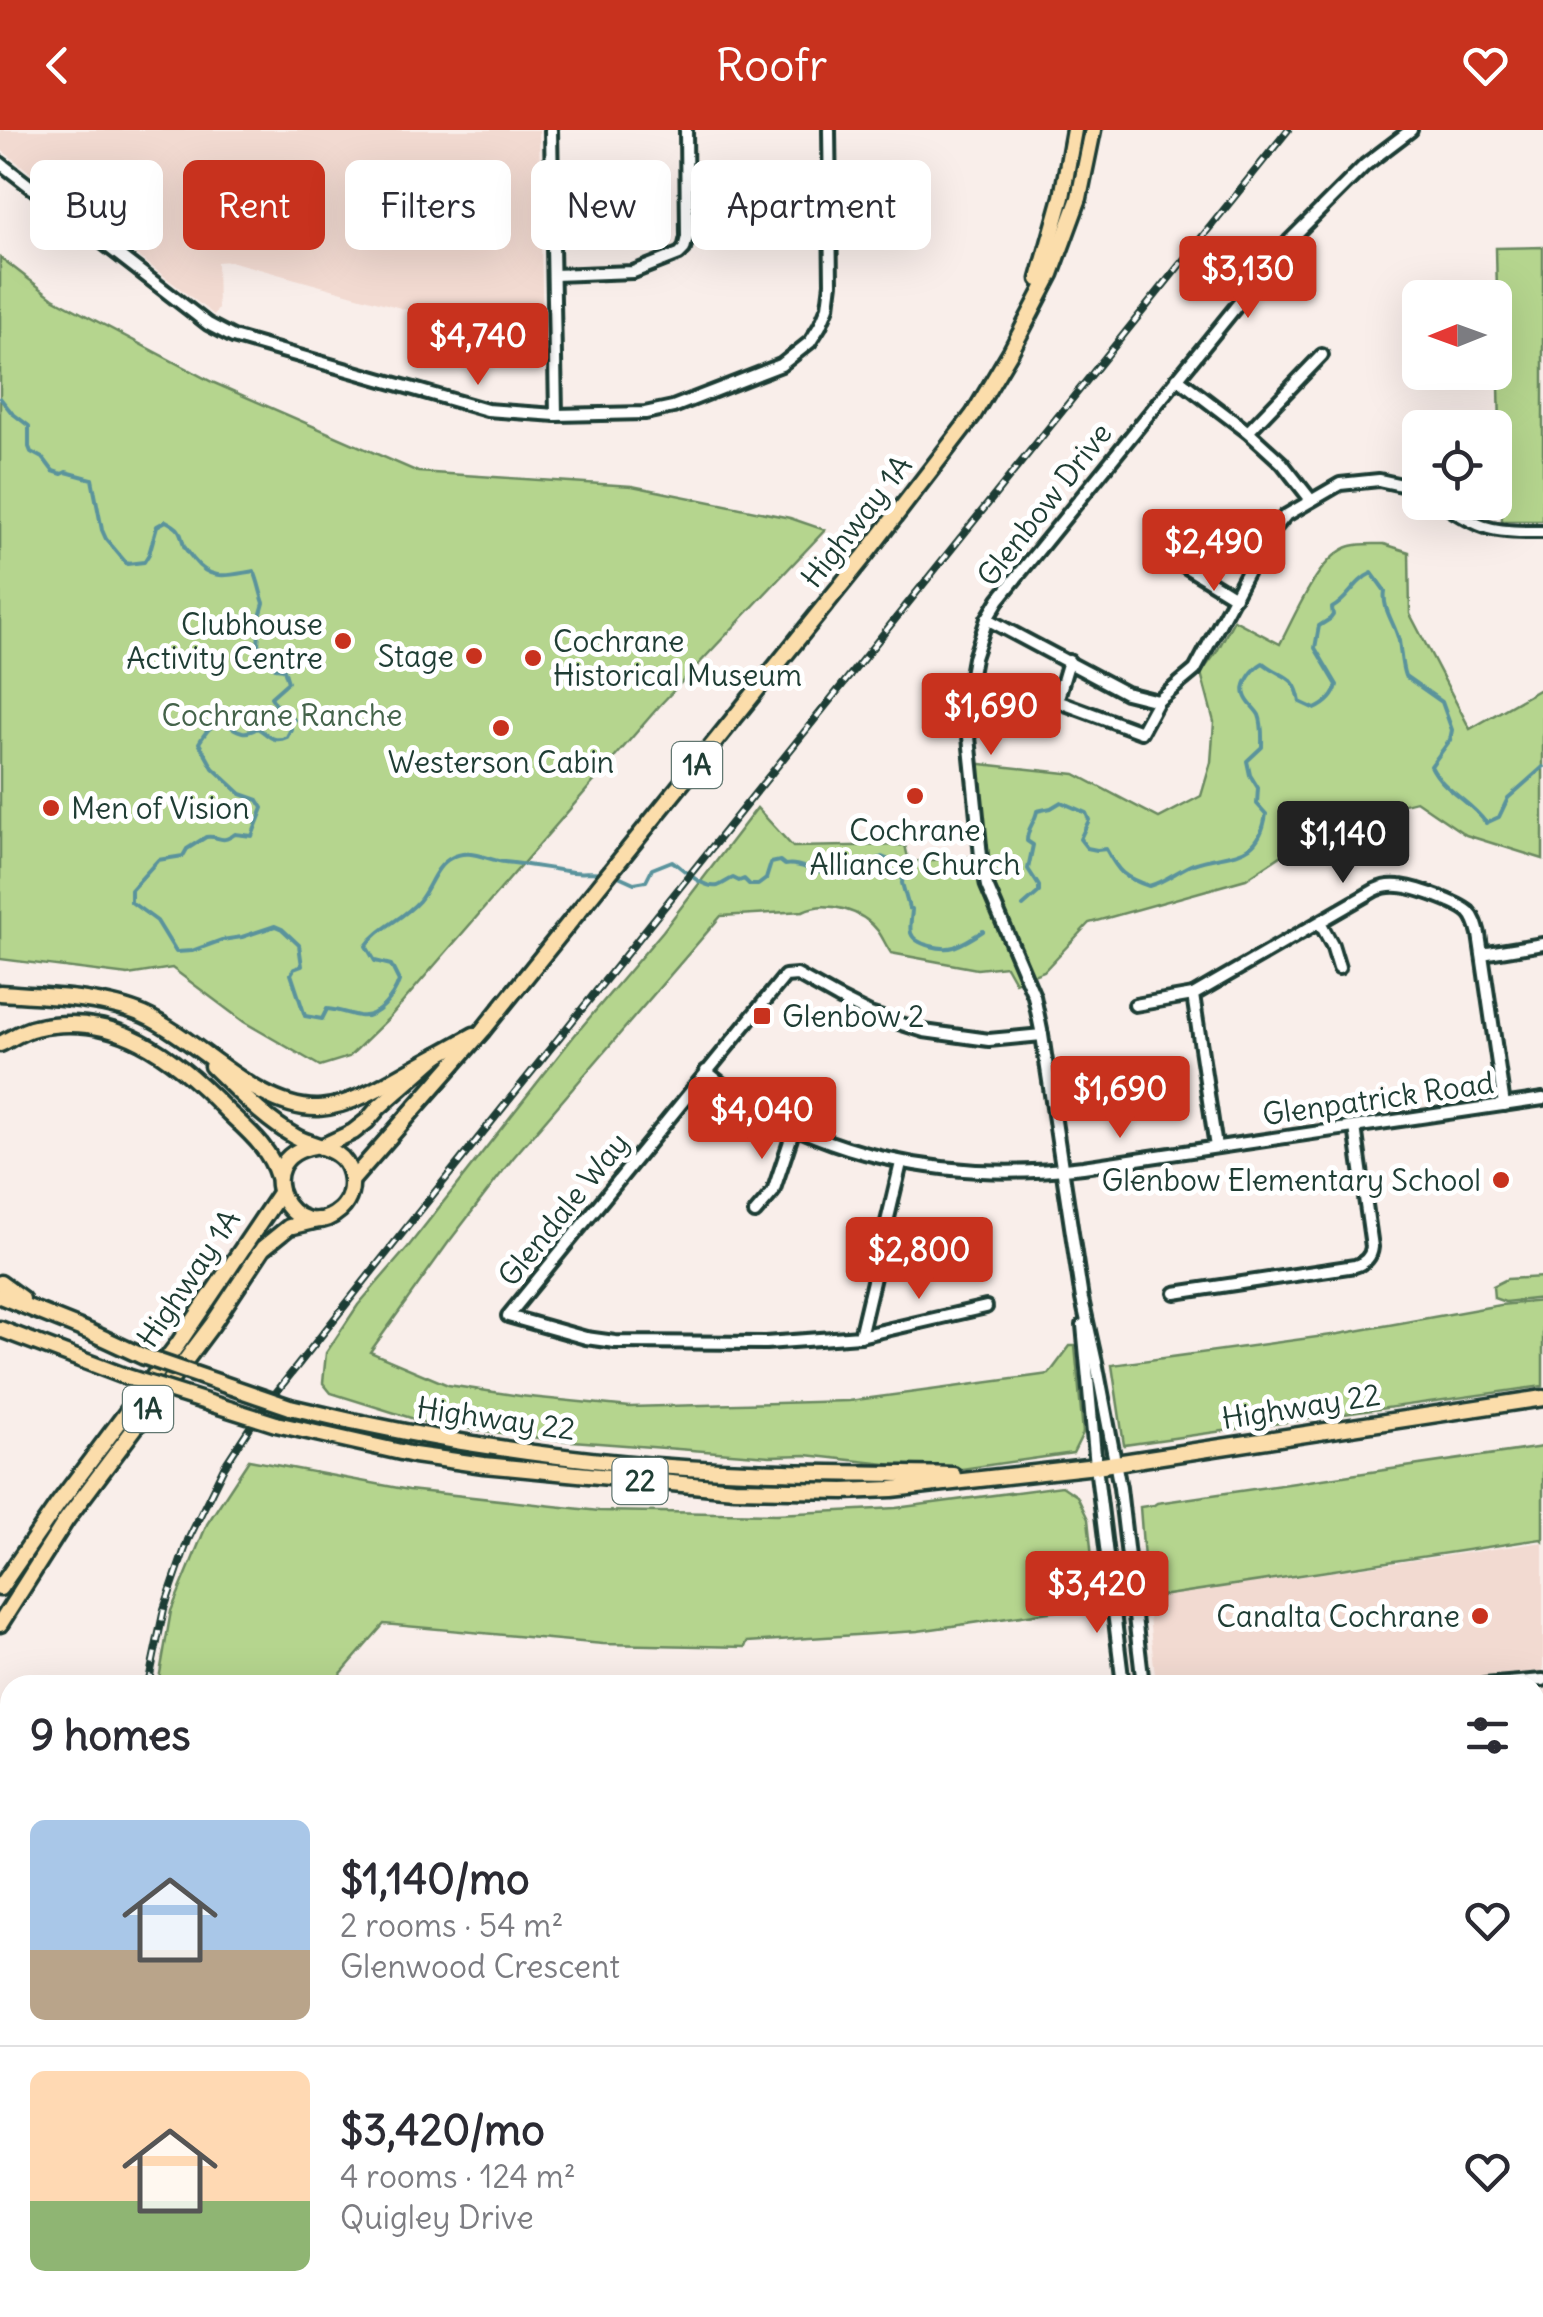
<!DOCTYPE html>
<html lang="en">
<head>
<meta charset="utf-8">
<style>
  body { margin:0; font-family:Delius,sans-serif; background:#f7f7f7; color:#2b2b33; height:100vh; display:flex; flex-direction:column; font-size:38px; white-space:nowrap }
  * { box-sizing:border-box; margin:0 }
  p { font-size:32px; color:#7c7c81 }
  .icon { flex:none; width:55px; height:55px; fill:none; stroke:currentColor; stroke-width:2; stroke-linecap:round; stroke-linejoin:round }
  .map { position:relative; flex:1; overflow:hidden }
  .panel { position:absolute; left:0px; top:1545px; width:1545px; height:642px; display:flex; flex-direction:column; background:#fff; border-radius:30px 30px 0 0; box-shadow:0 10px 40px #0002 }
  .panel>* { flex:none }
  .top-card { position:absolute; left:30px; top:30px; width:1000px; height:90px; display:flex; gap:20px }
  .needle { width:65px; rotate:269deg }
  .fabs { position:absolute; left:1402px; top:150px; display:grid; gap:20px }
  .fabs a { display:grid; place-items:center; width:110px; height:110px; border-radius:15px; background:#fff; box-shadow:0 10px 40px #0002; font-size:50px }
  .price { position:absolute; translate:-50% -85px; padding:0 22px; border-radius:10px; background:#c8321e; color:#fff; font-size:32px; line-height:65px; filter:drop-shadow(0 2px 5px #0008) }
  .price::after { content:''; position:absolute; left:50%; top:60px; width:30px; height:22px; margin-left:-15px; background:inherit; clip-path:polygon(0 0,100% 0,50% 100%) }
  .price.selected { background:#222; color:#fff }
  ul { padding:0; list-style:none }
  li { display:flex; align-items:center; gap:30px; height:250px; padding:0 30px }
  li+li { border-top:2px solid #e1e1e2 }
  li span { display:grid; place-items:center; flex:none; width:280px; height:200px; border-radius:15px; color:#555 }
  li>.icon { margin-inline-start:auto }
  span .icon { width:120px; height:120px; fill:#fffc; stroke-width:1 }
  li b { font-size:42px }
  h2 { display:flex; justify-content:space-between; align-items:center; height:120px; padding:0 30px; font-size:42px }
  .pill { padding:0 35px; border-radius:15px; background:#fff; box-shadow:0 10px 40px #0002; font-size:35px; line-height:90px }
  .pill.selected { background:#c8321e; color:#fff }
  header { display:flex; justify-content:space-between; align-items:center; height:130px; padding:0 30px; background:#c8321e; color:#fff; font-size:45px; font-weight:600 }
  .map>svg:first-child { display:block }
  .built { fill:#f2dad1 }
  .green { fill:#b5d58e; stroke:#6a8961; stroke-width:2.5 }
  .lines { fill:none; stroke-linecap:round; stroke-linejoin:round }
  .stream { stroke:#5a939c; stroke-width:4 }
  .minor-casing { stroke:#1f3d34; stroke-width:18 }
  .major-casing { stroke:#1f3d34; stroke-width:21 }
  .minor { stroke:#fff; stroke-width:10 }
  .major { stroke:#fbddab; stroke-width:14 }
  .rail-casing { stroke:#1f3d34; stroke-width:8 }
  .rail { stroke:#fff; stroke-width:4; stroke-dasharray:11; stroke-linecap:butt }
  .major-bridge-casing { stroke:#1f3d34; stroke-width:21; stroke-linecap:butt }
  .major-bridge { stroke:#fbddab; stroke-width:14 }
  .poi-dot { fill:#c8321e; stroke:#fff; stroke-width:4 }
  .labels { text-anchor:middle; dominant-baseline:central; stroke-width:10; stroke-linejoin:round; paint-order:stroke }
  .shield { fill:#fff; stroke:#627771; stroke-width:2.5 }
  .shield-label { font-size:28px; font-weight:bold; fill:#1f3d34 }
  .street-label { font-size:30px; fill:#1f3d34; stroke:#fff }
  .poi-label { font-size:30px; fill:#1f3d34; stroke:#fff; text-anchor:end }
  .park-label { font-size:30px; fill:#44634a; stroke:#fff }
</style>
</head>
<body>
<header><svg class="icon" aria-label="back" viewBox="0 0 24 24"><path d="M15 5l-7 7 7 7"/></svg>Roofr<svg class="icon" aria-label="heart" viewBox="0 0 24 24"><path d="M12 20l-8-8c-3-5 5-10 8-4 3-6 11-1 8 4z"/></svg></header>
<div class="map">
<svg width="1543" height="2187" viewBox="0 0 1543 2187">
  <rect width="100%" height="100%" fill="#f9eeea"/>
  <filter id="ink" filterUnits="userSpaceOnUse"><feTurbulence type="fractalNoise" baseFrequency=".01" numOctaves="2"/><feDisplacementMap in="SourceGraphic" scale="20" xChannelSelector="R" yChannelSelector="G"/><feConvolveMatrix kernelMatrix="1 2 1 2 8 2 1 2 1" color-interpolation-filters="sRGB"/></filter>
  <g filter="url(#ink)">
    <g class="built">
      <polygon points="0,0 539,0 543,213 488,202 230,131 217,132 218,179 214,185 0,19"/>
      <polygon points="1543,1412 1543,1692 1535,1692 1535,1555 1156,1555 1147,1468"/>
    </g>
    <g class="green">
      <polygon points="1543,117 1543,391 1502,391 1496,118"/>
      <polygon points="0,127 53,168 212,252 418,342 632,356 790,388 825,400 661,574 389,888 349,927 320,936 244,892 172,838 128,845 0,829"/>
      <path d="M1384 414 1409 422 1410 484 1470 599 1540 559 1543 554V729L1466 705 1416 671 1332 692 1246 749 1089 793 1044 841 1015 852 1006 836 977 839 891 823C886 816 883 808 878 801 862 780 826 770 803 781L721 786 513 1028 448 1113 370 1222 448 1255 520 1266 630 1277 849 1271 1049 1244 1070 1216H1075L1083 1303 1073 1323 948 1341 806 1325 770 1326 546 1309 427 1293 331 1263 323 1253 326 1223 358 1175 408 1117 574 906 663 801 757 678 793 717 905 715 909 732 981 726 971 633 1075 644 1159 688 1201 666 1211 632 1214 592 1201 543 1216 523 1234 490 1280 514C1295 486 1319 425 1351 416 1360 413 1374 414 1384 414Z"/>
      <polygon points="1543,1147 1543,1168 1505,1172 1494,1168 1493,1156 1507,1149"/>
      <polygon points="1543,1171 1543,1256 1124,1315 1112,1235 1339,1204 1500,1175"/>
      <polygon points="1543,1317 1543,1411 1541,1409 1147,1468 1140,1377 1154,1375 1157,1373"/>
      <polygon points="249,1330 409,1360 599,1381 776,1384 839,1381 896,1378 1062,1356 1077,1366 1088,1389 1097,1475 918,1501 747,1512 745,1517 603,1514 384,1494 331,1555 158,1555 171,1481 207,1394"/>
      <polygon points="1535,1692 1543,1692 1543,2187 1534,2187 1534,2178"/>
      <polygon points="672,2178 826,2178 822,2187 679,2187"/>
      <polygon points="874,2178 1004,2178 998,2187 895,2187"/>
    </g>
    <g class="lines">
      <g class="stream">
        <path d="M0 268 12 283 29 296V317L31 322 44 329 53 341 62 344 66 342 92 349 102 400 106 409 127 434 144 432 149 424 157 396 166 391C181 399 180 401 184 416 186 420 191 426 194 430 211 452 229 445 254 441 259 452 260 462 264 473L260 487 258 515 266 519 275 538 284 539 288 552 271 567 276 575 285 577 294 590 291 594V599L287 607C272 614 269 604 257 598 230 616 226 567 199 613L213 638 241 664 258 670 263 678 252 706 235 704C220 715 220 705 206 707L187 719 183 726 158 730 131 760V772L157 791 176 822 192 821 222 810 242 807 275 796 282 799 299 815 302 836 294 839 291 844 305 886 322 889 327 879C339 880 348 884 359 886 378 889 394 866 399 851L391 835 375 831 366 816C378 798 402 790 419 771 430 758 435 736 451 728 469 717 486 730 504 732 525 734 545 738 566 741 578 744 591 741 604 743"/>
        <path d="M614 744 634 753 646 751 652 739 672 731C684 739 702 759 718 756 723 754 728 750 733 748L739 751 744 749 750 755H758L766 749 771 733 780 731 785 735C800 732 812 743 826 742 842 742 828 736 842 745L882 727 904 736 902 753 909 778 912 779C912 786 909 797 911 803 915 816 944 820 954 817 964 813 974 807 983 801"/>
        <path d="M1023 776 1039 762V756L1028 739 1033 715 1027 711C1027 697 1035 693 1037 681L1051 678 1061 672 1086 683 1089 690 1080 709 1087 718 1097 720 1106 719C1119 743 1123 747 1149 756 1165 752 1178 740 1193 734 1229 721 1259 732 1266 684L1257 674 1258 658 1250 645 1247 631 1262 617C1262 607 1263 595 1259 585 1255 578 1247 573 1245 565 1241 553 1254 538 1263 533 1283 549 1295 543 1300 572L1315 579C1326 574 1334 567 1337 555L1315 518 1319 496 1330 489 1333 485 1332 478C1348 470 1354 451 1372 443L1385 461C1382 480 1395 493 1399 511 1401 523 1401 535 1405 546L1442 572 1452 600 1450 610 1431 636C1443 661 1470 670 1486 693L1499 687 1508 668 1543 637"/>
      </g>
      <defs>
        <g id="minor">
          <polyline points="551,0 556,285"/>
          <polyline points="0,33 208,194 233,207 487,280 556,285 645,283 673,277 781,235 810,212 820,196 828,177 831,153 829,0"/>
          <polyline points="554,145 633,142 679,124 684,119 687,107 686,0"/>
          <polyline points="1177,248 1248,302 1282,333 1311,370"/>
          <polyline points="1248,302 1322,225"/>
          <path d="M1440 372C1480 400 1494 403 1543 402"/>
          <polyline points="1166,415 1183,435 1235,467"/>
          <polyline points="987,489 1126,563 1158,571 1195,540 1263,413 1285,386 1340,354 1379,350 1420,359"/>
          <polyline points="1069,531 1057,571 1141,602 1158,571"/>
          <polyline points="1320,793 1332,815 1339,838"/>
          <polyline points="1482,824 1543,814"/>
          <polyline points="1135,875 1193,865"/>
          <path d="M706 941C810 1029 952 1053 1083 1037L1543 969"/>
          <path d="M1216 1017 1193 865 1375 760C1383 756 1390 755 1399 756 1415 757 1457 772 1469 782 1475 788 1477 796 1479 804L1504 975"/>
          <polyline points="901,1033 860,1206 766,1213 615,1212 586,1208 508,1186 785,846 797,845 838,868 870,884 924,901 989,910 1042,905"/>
          <polyline points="755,1083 773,1062 795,996"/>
          <path d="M1175 1163 1355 1136C1365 1133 1371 1127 1372 1117L1355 997"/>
          <polyline points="1083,1195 1096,1336 1123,1555"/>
          <polyline points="860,1206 986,1177"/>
          <polyline points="1143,1555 1120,1358 1097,1237 1082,1169 1042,905 1034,866 987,756 981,726 967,587 968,561 974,528 987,489 999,469 1290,110 1365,35 1411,0"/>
          <polyline points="1484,1555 1543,1550"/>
          <polyline points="405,2178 408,2187"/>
          <polyline points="672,2178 679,2187"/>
          <polyline points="1274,2178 1289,2187"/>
          <polyline points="470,2187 484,2178"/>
          <polyline points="998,2187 1004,2178"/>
          <polyline points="1171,2187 1177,2178"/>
          <polyline points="1333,2187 1341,2178"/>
        </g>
        <g id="major">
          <polyline points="1039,149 1062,67 1074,0"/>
          <path d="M0 863C45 866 103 867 144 885 200 910 257 980 319 978 357 976 403 943 438 925"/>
          <path d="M0 914C11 909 23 900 35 898 115 880 174 926 226 980 247 1000 270 1018 278 1047"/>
          <path d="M212 936C238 961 264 989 296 1007 316 1018 344 1017 350 1044 353 1057 350 1071 340 1080 294 1121 243 1029 314 1016"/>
          <polyline points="321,1017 353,1002 367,991 379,977 438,925 474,905"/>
          <polyline points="352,1050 483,900 863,428 973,285 1011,221 1051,144 1079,68 1093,0"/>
          <polyline points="0,1153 22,1169"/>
          <polyline points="0,1166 90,1202 142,1226"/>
          <polyline points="0,1199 127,1247"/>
          <path d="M290 1277C439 1313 594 1336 748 1341 816 1344 884 1343 953 1345"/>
          <polyline points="276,1294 414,1325 484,1335 734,1359 844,1361 892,1359 1096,1336 1543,1268"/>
          <polyline points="0,1458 58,1374 178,1214 280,1063"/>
          <polyline points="0,1494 66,1390 212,1195 263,1118 289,1097 318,1090"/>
        </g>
      </defs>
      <use href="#minor" class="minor-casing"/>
      <use href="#major" class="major-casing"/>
      <use href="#minor" class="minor"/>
      <use href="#major" class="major"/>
      <defs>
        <g id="rail">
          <polyline points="148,1555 164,1479 188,1410 224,1337 256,1288 419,1082 1288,0"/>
          <polyline points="266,2178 269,2187"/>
        </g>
      </defs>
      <use href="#rail" class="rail-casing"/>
      <use href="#rail" class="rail"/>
      <defs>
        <g id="major-bridge">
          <polyline points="142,1226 290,1277"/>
          <polyline points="127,1247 276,1294"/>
        </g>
      </defs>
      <use href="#major-bridge" class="major-bridge-casing"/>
      <use href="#major-bridge" class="major-bridge"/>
    </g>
  </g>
  <g class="poi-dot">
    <circle cx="343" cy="511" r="10"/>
    <circle cx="474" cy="526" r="10"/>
    <circle cx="533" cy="528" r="10"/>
    <circle cx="501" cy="598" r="10"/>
    <circle cx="915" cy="666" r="10"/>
    <circle cx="51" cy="678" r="10"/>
    <rect x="752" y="876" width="20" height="20" rx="5"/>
    <circle cx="1501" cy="1050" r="10"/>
    <circle cx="1480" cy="1486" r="10"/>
  </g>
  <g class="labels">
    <g class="shield">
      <rect x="672" y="612" width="50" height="46" rx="8"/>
      <rect x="123" y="1256" width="50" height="46" rx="8"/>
      <rect x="612.5" y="1328" width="55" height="46" rx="8"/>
    </g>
    <g class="shield-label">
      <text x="697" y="635">1A</text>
      <text x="148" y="1279">1A</text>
      <text x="640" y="1351">22</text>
    </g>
    <g class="street-label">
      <text transform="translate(1044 374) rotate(-52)">Glenbow Drive</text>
      <text transform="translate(856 391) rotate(-52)">Highway 1A</text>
      <text transform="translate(1378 968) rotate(-8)">Glenpatrick Road</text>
      <text transform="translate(563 1079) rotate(-51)">Glendale Way</text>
      <text transform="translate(188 1148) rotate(-56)">Highway 1A</text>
      <text transform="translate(1301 1276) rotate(-9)">Highway 22</text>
      <text transform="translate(496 1288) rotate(8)">Highway 22</text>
    </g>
    <g class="poi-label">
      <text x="323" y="494">Clubhouse<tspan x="323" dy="34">Activity Centre</tspan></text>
      <text x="553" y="511" text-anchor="start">Cochrane<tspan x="553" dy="34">Historical Museum</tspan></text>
      <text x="454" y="526">Stage</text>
      <text x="501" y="632" text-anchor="middle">Westerson Cabin</text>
      <text x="71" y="678" text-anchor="start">Men of Vision</text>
      <text x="915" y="700" text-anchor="middle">Cochrane<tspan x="915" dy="34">Alliance Church</tspan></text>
      <text x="782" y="886" text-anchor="start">Glenbow 2</text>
      <text x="1481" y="1050">Glenbow Elementary School</text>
      <text x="1460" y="1486">Canalta Cochrane</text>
    </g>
    <g class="park-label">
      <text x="282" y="585">Cochrane Ranche</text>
    </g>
  </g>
</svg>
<div class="fabs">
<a><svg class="needle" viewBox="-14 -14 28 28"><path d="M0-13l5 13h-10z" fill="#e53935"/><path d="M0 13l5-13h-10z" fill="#7c7c81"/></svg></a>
<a><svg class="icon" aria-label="locate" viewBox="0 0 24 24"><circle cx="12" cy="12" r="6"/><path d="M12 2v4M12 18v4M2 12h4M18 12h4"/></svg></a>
</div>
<b class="price" style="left:1248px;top:191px">$3,130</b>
<b class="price" style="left:478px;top:258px">$4,740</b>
<b class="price" style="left:1214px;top:464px">$2,490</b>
<b class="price" style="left:991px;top:628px">$1,690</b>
<b class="price selected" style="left:1343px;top:756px">$1,140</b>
<b class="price" style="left:1120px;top:1011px">$1,690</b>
<b class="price" style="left:762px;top:1032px">$4,040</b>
<b class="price" style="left:919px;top:1172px">$2,800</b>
<b class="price" style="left:1097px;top:1506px">$3,420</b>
<div class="top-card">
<a class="pill">Buy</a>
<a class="pill selected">Rent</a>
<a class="pill">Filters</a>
<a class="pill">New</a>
<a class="pill">Apartment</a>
</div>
<section class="panel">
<h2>9 homes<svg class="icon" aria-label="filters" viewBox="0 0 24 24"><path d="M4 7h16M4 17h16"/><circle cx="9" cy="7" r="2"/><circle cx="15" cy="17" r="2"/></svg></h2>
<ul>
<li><span style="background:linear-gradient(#a9c7e8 65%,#b9a48a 0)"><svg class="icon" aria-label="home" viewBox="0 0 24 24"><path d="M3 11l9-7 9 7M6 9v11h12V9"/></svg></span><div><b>$1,140/mo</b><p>2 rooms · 54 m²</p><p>Glenwood Crescent</p></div><svg class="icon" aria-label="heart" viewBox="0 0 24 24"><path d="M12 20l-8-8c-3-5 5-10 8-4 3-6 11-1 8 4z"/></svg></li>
<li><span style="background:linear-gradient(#ffd9b3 65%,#8fb573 0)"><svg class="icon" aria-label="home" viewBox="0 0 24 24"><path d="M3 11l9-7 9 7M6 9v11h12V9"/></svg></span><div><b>$3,420/mo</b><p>4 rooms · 124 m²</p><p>Quigley Drive</p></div><svg class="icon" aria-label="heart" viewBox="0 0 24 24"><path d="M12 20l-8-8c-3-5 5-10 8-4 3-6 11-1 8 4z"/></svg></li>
</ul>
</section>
</div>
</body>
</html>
